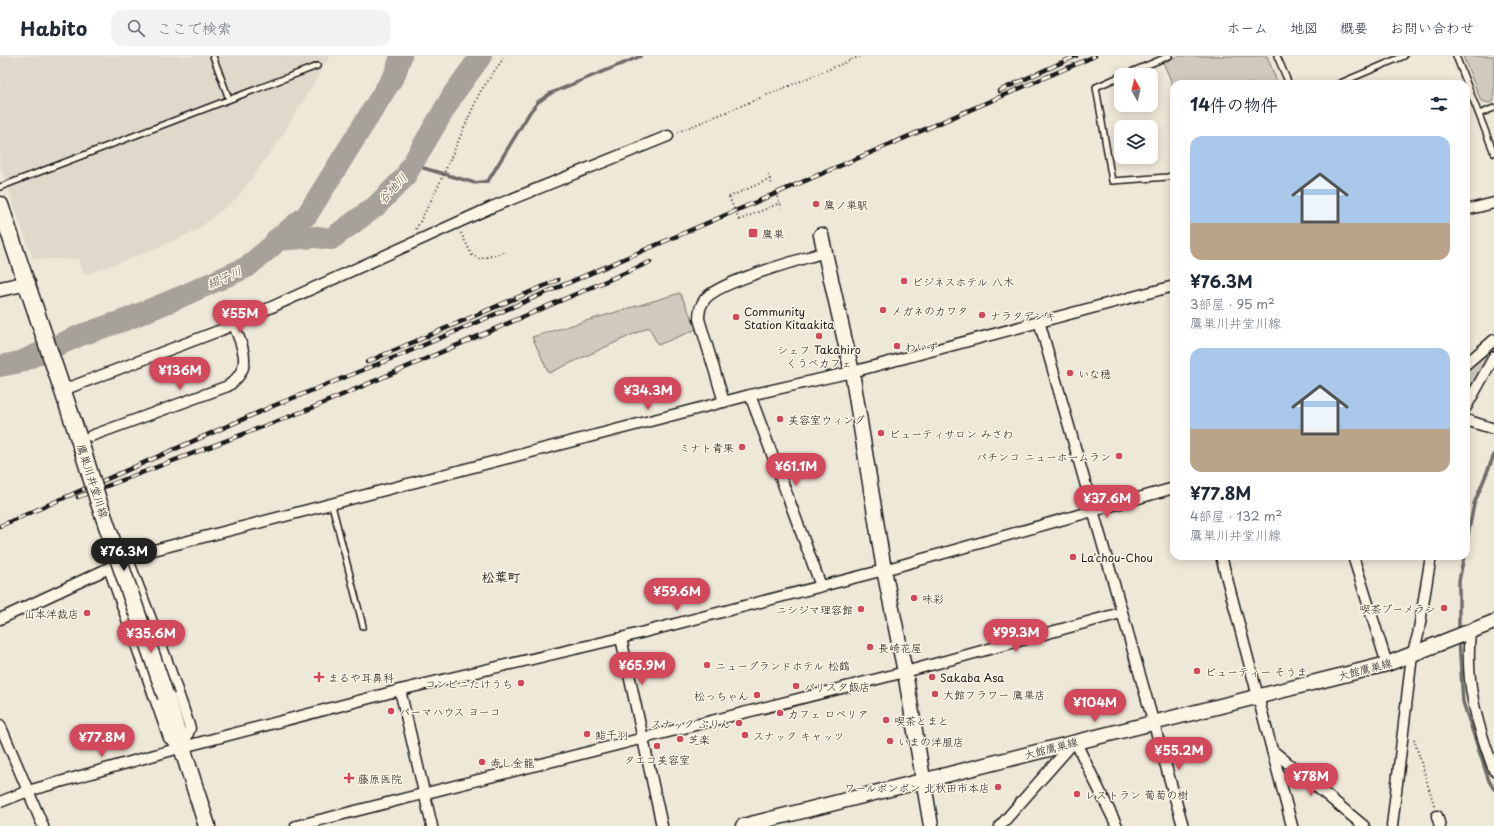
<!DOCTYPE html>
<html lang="ja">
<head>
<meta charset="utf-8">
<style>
  body { margin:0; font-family:"Playpen Sans","Klee One",sans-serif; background:#f2f2f3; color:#1f2937; height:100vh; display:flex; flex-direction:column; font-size:15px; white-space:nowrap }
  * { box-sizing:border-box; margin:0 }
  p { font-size:13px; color:#747a83 }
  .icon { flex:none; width:22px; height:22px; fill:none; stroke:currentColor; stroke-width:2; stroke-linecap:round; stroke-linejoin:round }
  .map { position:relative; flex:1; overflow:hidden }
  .side { position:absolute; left:1170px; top:24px; width:300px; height:480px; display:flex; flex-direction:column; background:#fff; border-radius:12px; box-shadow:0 2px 10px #0003 }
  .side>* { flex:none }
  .needle { width:26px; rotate:352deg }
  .controls { position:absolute; left:1114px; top:12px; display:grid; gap:8px }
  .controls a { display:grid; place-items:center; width:44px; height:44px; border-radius:8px; background:#fff; box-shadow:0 2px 10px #0003; font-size:20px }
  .price { position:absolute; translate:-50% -34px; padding:0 9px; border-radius:14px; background:#d1495b; color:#fff; font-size:13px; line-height:26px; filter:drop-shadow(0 1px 2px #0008) }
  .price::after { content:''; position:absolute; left:50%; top:24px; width:12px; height:9px; margin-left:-6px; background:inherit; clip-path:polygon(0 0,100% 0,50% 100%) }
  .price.active { background:#222; color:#fff }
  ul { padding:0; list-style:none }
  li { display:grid; align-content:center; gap:8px; height:212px; padding:0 20px }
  li span { display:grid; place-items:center; height:124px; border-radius:12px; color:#555 }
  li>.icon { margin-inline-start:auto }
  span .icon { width:72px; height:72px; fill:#fffc; stroke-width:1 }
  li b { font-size:17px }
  h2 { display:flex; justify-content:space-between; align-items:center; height:48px; padding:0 20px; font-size:17px }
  header { display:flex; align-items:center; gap:24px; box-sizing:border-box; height:56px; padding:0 20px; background:#fff; border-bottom:1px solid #e0e1e3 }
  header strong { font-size:19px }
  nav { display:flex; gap:22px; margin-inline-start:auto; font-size:14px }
  .search { width:280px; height:36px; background:#f2f2f3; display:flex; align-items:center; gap:10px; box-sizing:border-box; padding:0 14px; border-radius:12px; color:#747a83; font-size:15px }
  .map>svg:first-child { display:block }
  .built { fill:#ded9cb }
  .green { fill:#cfcabd; stroke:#76736c }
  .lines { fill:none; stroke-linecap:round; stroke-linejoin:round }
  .stream { stroke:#6f6c67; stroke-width:3.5 }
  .river { stroke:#a7a299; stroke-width:22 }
  .lane-casing { stroke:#1c1c1c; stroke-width:8 }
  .street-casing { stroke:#1c1c1c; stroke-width:13 }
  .secondary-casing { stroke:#1c1c1c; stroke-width:17 }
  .primary-casing { stroke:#1c1c1c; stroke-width:19 }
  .path { stroke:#1c1c1c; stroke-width:2; stroke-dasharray:1 3; stroke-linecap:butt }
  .lane { stroke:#fcf5e5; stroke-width:5 }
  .street { stroke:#fcf5e5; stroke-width:10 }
  .secondary { stroke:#fcf5e5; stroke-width:14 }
  .primary { stroke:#fcf5e5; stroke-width:16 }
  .rail-casing { stroke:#1c1c1c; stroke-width:4.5 }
  .rail { stroke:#fcf5e5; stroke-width:3; stroke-dasharray:9; stroke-linecap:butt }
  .primary-bridge-casing { stroke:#1c1c1c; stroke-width:19; stroke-linecap:butt }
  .path-bridge { stroke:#1c1c1c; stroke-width:2; stroke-dasharray:1 3; stroke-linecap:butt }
  .primary-bridge { stroke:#fcf5e5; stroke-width:16 }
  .poi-dot { fill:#d1495b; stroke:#fcf5e5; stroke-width:1.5 }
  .labels { text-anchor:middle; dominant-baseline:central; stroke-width:3; stroke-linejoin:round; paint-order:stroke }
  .poi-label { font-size:11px; fill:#1c1c1c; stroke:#fcf5e5; text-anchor:start }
  .street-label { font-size:11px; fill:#1c1c1c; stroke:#fcf5e5 }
  .water-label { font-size:12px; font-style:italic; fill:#5b5854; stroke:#fcf5e5 }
  .quarter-label { font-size:13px; font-weight:bold; fill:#1c1c1c; stroke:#fcf5e5 }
</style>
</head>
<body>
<header>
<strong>Habito</strong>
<div class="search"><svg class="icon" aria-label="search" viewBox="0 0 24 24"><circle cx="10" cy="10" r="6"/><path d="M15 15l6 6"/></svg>ここで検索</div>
<nav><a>ホーム</a><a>地図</a><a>概要</a><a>お問い合わせ</a></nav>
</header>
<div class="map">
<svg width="1494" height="770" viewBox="0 0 1494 770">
  <rect width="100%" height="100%" fill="#eee8d9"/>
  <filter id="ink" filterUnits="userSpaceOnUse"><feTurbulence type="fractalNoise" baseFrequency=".025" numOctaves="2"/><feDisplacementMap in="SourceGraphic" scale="8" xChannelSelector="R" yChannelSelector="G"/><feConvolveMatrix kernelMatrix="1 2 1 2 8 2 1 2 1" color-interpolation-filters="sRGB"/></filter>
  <g filter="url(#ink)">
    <polygon class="built" points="0,0 330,0 282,80 238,141 196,175 132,202 84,219 79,203 33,203 0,109"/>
    <g class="green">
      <polygon points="1178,0 1267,0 1278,28 1174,28 1174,32 1163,6"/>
      <polygon points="1463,0 1494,0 1494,45 1489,47 1481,45"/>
      <polygon points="680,237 697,273 658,289 649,271 549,317 532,281"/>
      <polygon points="1494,284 1494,301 1466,351 1466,308"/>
    </g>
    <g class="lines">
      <g class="stream">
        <polyline points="413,109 475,127 488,125 530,56 538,46 551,37 641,0"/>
        <polyline points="1466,489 1474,448 1494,399"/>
        <polyline points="1459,576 1459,525 1464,500"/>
        <polyline points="1459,583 1463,646 1489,725 1494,733"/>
      </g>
      <g class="river">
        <polyline points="276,184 317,181 331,183 375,151 404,122 454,37 481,0"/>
        <polyline points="0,310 20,306 81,279 125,264 178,242 247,211 273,189 276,184 307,159 395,18 401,0"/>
      </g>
      <defs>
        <g id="lane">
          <polyline points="213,0 229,43"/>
          <polyline points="1277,0 1289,28"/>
          <polyline points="1456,0 1494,97"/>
          <polyline points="1124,19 1169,0"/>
          <polyline points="1121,20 1096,31 1112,125 1168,121 1174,118"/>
          <polyline points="1338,28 1404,0"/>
          <polyline points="1479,58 1494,52"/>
          <polyline points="0,131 317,10"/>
          <polyline points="332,449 363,570"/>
        </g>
        <g id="street">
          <polyline points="1466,154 1494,147"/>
          <polyline points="1039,265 1183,770"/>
          <polyline points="1466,308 1494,284"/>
          <polyline points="63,334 221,274 492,151 668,80"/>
          <polyline points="750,339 821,530"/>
          <path d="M724 346 699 263C699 255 700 250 705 243 720 225 800 204 825 196"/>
          <polyline points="1466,351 1494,301"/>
          <polyline points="1466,364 1494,373"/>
          <path d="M91 380 228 330C254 311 243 293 234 269"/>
          <polyline points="1221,500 1292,770"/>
          <polyline points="1353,500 1387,608"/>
          <polyline points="127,501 167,605 190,672 183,691"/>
          <polyline points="109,512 169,682 181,690"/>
          <polyline points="0,563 109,512 127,501 750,339 852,316 1174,230"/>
          <path d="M1470 575C1465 628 1476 665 1494 714"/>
          <polyline points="621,582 662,770"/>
          <polyline points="400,634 432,770"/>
          <polyline points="0,669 43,770"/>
          <polyline points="1272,694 1364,770"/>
          <polyline points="0,746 28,735 183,691 400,634 621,582 884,514 1174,432"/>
          <polyline points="1437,760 1440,770"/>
          <polyline points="296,770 905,616 1121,557"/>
          <polyline points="1000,770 1075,685 1117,770"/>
          <polyline points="1392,770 1412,599 1418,579 1431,500"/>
        </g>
        <g id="secondary">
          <polyline points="821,179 852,316 884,514 905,616 931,770"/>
          <polyline points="0,233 28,227"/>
          <polyline points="743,770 1387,608 1494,566"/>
        </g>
        <g id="primary">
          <polyline points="0,149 81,389"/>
          <polyline points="166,641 207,770"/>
        </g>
      </defs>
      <use href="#lane" class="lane-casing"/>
      <use href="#street" class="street-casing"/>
      <use href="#secondary" class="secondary-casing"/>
      <use href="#primary" class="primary-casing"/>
      <g class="path">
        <polyline points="678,76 861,0"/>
        <polyline points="768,119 772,128"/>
        <polyline points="729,141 770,123"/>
        <polyline points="777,141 782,152"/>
        <polyline points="739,164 780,147"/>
        <polyline points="416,173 437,133 480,36 505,0"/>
        <polyline points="461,177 472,199 480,203 506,196"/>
        <polyline points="1414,683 1434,749"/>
      </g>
      <use href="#lane" class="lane"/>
      <use href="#street" class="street"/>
      <use href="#secondary" class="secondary"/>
      <use href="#primary" class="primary"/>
      <defs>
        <g id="rail">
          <polyline points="999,35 1076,0"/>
          <polyline points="367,306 558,224"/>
          <polyline points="78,441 312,352 650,206"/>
          <polyline points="0,470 273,350 403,298 1095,0"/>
        </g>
      </defs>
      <use href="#rail" class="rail-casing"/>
      <use href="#rail" class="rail"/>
      <defs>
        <polyline id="primary-bridge" points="81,389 99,447 166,641"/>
      </defs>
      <use href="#primary-bridge" class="primary-bridge-casing"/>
      <polyline class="path-bridge" points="729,141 739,164"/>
      <use href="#primary-bridge" class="primary-bridge"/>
    </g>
  </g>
  <g class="poi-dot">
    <circle cx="816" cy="148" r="4"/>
    <rect x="748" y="172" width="10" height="10" rx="2"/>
    <circle cx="904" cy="225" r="4"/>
    <circle cx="883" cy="254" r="4"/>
    <circle cx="982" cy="259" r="4"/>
    <circle cx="736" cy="261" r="4"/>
    <circle cx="819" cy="280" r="4"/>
    <circle cx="897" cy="290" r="4"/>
    <circle cx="1070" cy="317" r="4"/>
    <circle cx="780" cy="363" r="4"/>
    <circle cx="881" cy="377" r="4"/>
    <circle cx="742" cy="391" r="4"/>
    <circle cx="1119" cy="400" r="4"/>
    <circle cx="1073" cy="501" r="4"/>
    <circle cx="914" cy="542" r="4"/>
    <circle cx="1444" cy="552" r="4"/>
    <circle cx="861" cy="553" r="4"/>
    <circle cx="87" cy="557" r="4"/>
    <circle cx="870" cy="591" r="4"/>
    <circle cx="707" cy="609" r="4"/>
    <circle cx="1197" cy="615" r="4"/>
    <path d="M317 615h4v4h4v4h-4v4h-4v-4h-4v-4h4z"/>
    <circle cx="932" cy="621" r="4"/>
    <circle cx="521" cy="627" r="4"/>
    <circle cx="796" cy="630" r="4"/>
    <circle cx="935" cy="638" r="4"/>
    <circle cx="757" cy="639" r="4"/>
    <circle cx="391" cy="655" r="4"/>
    <circle cx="780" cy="657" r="4"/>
    <circle cx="886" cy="664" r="4"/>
    <circle cx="739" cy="667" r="4"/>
    <circle cx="587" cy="678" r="4"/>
    <circle cx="745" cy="679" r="4"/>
    <circle cx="680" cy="683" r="4"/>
    <circle cx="890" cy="685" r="4"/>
    <circle cx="657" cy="690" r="4"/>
    <circle cx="482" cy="706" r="4"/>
    <path d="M347 716h4v4h4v4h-4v4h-4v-4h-4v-4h4z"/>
    <circle cx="998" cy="731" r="4"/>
    <circle cx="1077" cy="738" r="4"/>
  </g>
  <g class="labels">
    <g class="poi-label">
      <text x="824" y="148">鷹ノ巣駅</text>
      <text x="762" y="177">鷹巣</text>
      <text x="912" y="225">ビジネスホテル 八木</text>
      <text x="891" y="254">メガネのカワタ</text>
      <text x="744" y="255">Community<tspan x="744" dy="13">Station Kitaakita</tspan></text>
      <text x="990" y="259">ナラタデンキ</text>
      <text x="905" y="290">わいず</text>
      <text x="819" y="293" text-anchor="middle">シェフ Takahiro<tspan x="819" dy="13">くうべカフェ</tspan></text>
      <text x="1078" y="317">いな穂</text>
      <text x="788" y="363">美容室ウィング</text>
      <text x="889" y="377">ビューティサロン みさわ</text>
      <text x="734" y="391" text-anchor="end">ミナト青果</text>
      <text x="1111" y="400" text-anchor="end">パチンコ ニューホームラン</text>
      <text x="1081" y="501">La'chou-Chou</text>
      <text x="922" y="542">味彩</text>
      <text x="1436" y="552" text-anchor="end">喫茶ブーメラン</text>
      <text x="853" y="553" text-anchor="end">ニシジマ理容館</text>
      <text x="79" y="557" text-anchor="end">山本洋裁店</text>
      <text x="878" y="591">長崎花屋</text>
      <text x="715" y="609">ニューグランドホテル 松鶴</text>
      <text x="1205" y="615">ビューティー そうま</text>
      <text x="328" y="621">まるや耳鼻科</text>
      <text x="940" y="621">Sakaba Asa</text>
      <text x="513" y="627" text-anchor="end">コンビニたけうち</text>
      <text x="804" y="630">パリスタ飯店</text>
      <text x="943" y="638">大館フラワー 鷹巣店</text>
      <text x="749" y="639" text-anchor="end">松っちゃん</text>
      <text x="399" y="655">パーマハウス ヨーコ</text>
      <text x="788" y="657">カフェ ロベリア</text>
      <text x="894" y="664">喫茶とまと</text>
      <text x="731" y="667" text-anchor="end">スナック ぷりん</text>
      <text x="595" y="678">鮨千羽</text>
      <text x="753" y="679">スナック キャッツ</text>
      <text x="688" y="683">芝楽</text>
      <text x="898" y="685">いまの洋服店</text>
      <text x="657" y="703" text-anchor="middle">タエコ美容室</text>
      <text x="490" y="706">寿し金龍</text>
      <text x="358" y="722">藤原医院</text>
      <text x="990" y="731" text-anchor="end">ワールボンボン 北秋田市本店</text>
      <text x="1085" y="738">レストラン 葡萄の樹</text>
    </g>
    <g class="street-label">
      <text transform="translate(93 425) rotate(72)">鷹巣川井堂川線</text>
      <text transform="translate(1365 613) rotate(-15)">大館鷹巣線</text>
      <text transform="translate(1051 692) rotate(-15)">大館鷹巣線</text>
    </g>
    <g class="water-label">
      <text transform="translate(392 132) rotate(-47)">谷地川</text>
      <text transform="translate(224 221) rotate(-23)">綴子川</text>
    </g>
    <g class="quarter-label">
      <text x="501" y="520">松葉町</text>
    </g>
  </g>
</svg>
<div class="controls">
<a><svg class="needle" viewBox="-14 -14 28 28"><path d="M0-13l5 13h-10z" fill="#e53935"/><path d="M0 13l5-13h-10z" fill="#747a83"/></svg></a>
<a><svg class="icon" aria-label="layers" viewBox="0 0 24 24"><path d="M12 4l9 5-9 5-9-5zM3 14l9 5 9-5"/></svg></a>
</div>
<b class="price" style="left:240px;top:278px">¥55M</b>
<b class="price" style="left:180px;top:335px">¥136M</b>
<b class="price" style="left:648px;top:355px">¥34.3M</b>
<b class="price" style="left:796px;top:431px">¥61.1M</b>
<b class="price" style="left:1107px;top:463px">¥37.6M</b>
<b class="price active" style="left:124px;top:516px">¥76.3M</b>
<b class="price" style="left:677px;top:556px">¥59.6M</b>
<b class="price" style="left:1016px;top:597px">¥99.3M</b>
<b class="price" style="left:151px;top:598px">¥35.6M</b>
<b class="price" style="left:642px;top:630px">¥65.9M</b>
<b class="price" style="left:1095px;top:667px">¥104M</b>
<b class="price" style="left:102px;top:702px">¥77.8M</b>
<b class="price" style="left:1179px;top:715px">¥55.2M</b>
<b class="price" style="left:1311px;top:741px">¥78M</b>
<section class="side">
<h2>14件の物件<svg class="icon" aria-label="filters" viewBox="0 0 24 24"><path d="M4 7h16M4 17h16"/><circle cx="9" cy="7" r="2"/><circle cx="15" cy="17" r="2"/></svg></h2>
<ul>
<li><span style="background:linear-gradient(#a9c7e8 70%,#b9a48a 0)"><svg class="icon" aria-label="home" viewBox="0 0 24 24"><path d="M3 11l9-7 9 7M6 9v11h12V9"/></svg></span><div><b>¥76.3M</b><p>3部屋 · 95 m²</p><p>鷹巣川井堂川線</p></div></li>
<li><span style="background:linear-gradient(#a9c7e8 65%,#b9a48a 0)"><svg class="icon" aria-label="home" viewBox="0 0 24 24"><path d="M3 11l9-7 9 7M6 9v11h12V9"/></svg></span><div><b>¥77.8M</b><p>4部屋 · 132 m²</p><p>鷹巣川井堂川線</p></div></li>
</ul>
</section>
</div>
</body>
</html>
